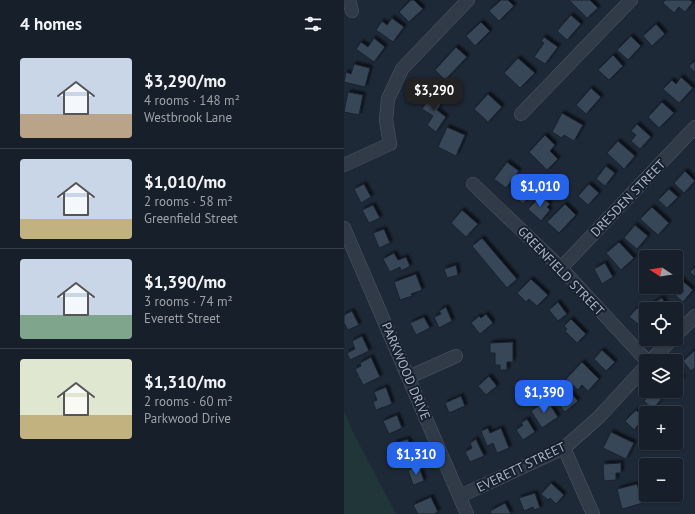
<!DOCTYPE html>
<html lang="en">
<head>
<meta charset="utf-8">
<style>
  body { margin:0; font-family:"PT Sans",sans-serif; background:#232c36; color:#f1f3f6; height:100vh; display:flex; flex-direction:column; font-size:15px; white-space:nowrap }
  * { box-sizing:border-box; margin:0 }
  p { font-size:13px; color:#9ea2a8 }
  .icon { flex:none; width:22px; height:22px; fill:none; stroke:currentColor; stroke-width:2; stroke-linecap:round; stroke-linejoin:round }
  .map { position:relative; flex:1; overflow:hidden }
  .side { display:flex; flex-direction:column; background:#161f2a; width:344px }
  .side>* { flex:none }
  .needle { width:26px; rotate:282deg }
  .controls { position:absolute; left:295px; top:250px; display:grid; gap:8px }
  .controls a { display:grid; place-items:center; width:44px; height:44px; border-radius:4px; background:#161f2a; box-shadow:0 1px 3px #0004,0 0 0 1px #353d47; font-size:20px }
  .price { position:absolute; translate:-50% -34px; padding:0 9px; border-radius:8px; background:#2563eb; color:#fff; font-size:13px; line-height:26px; filter:drop-shadow(0 1px 2px #0008) }
  .price::after { content:''; position:absolute; left:50%; top:24px; width:12px; height:9px; margin-left:-6px; background:inherit; clip-path:polygon(0 0,100% 0,50% 100%) }
  .price.on { background:#222; color:#fff }
  ul { padding:0; list-style:none }
  li { display:flex; align-items:center; gap:12px; height:100px; padding:0 20px }
  li+li { border-top:1px solid #353d47 }
  li span { display:grid; place-items:center; flex:none; width:112px; height:80px; border-radius:4px; color:#555 }
  li>.icon { margin-inline-start:auto }
  span .icon { width:48px; height:48px; fill:#fffc; stroke-width:1 }
  li b { font-size:17px }
  h2 { display:flex; justify-content:space-between; align-items:center; height:48px; padding:0 20px; font-size:17px }
  main { display:flex; flex:1; min-height:0 }
  .map>svg:first-child { display:block }
  .green { fill:#203639 }
  .building { fill:#394759; stroke:#19222f; filter:url(#shadow) }
  .lines { fill:none; stroke-linecap:round; stroke-linejoin:round }
  .minor-casing { stroke:#4f5867; stroke-width:14 }
  .minor { stroke:#313b48; stroke-width:13 }
  .labels { text-anchor:middle; dominant-baseline:central; stroke-width:4; stroke-linejoin:round; paint-order:stroke }
  .street-label { font-size:13px; fill:#abb5c6; stroke:#17202d }
</style>
</head>
<body>
<main>
<section class="side">
<h2>4 homes<svg class="icon" aria-label="filters" viewBox="0 0 24 24"><path d="M4 7h16M4 17h16"/><circle cx="9" cy="7" r="2"/><circle cx="15" cy="17" r="2"/></svg></h2>
<ul>
<li><span style="background:linear-gradient(#c9d6e8 70%,#b9a48a 0)"><svg class="icon" aria-label="home" viewBox="0 0 24 24"><path d="M3 11l9-7 9 7M6 9v11h12V9"/></svg></span><div><b>$3,290/mo</b><p>4 rooms · 148 m²</p><p>Westbrook Lane</p></div></li>
<li><span style="background:linear-gradient(#c9d6e8 75%,#c2b280 0)"><svg class="icon" aria-label="home" viewBox="0 0 24 24"><path d="M3 11l9-7 9 7M6 9v11h12V9"/></svg></span><div><b>$1,010/mo</b><p>2 rooms · 58 m²</p><p>Greenfield Street</p></div></li>
<li><span style="background:linear-gradient(#c9d6e8 70%,#7fa58c 0)"><svg class="icon" aria-label="home" viewBox="0 0 24 24"><path d="M3 11l9-7 9 7M6 9v11h12V9"/></svg></span><div><b>$1,390/mo</b><p>3 rooms · 74 m²</p><p>Everett Street</p></div></li>
<li><span style="background:linear-gradient(#dfe7d0 70%,#c2b280 0)"><svg class="icon" aria-label="home" viewBox="0 0 24 24"><path d="M3 11l9-7 9 7M6 9v11h12V9"/></svg></span><div><b>$1,310/mo</b><p>2 rooms · 60 m²</p><p>Parkwood Drive</p></div></li>
</ul>
</section>
<div class="map">
<svg width="351" height="514" viewBox="0 0 351 514">
  <defs>
    <filter id="shadow"><feDropShadow dx="2.5" dy="-2.5" stdDeviation="1" flood-color="#0009"/></filter>
  </defs>
  <rect width="100%" height="100%" fill="#1e2938"/>
  <polygon class="green" points="0,412 11,436 52,514 0,514"/>
  <g class="building">
    <polygon points="67,0 70,0 79,9 65,22 55,12"/>
    <polygon points="157,0 164,0 170,6 155,21 145,11"/>
    <polygon points="225,0 246,0 254,8 243,18"/>
    <polygon points="321,0 346,0 349,2 341,12 335,7 330,13 319,3"/>
    <polygon points="227,15 237,24 223,40 213,31"/>
    <polygon points="48,18 60,27 49,42 32,30 38,21 43,25"/>
    <polygon points="137,22 146,31 131,46 122,36"/>
    <polygon points="312,24 321,34 308,46 299,36"/>
    <polygon points="287,36 297,46 284,60 273,50"/>
    <polygon points="200,37 214,47 201,64 190,57 200,43 197,41"/>
    <polygon points="30,38 41,47 30,62 12,49 17,42 24,47"/>
    <polygon points="112,47 123,57 101,80 91,70"/>
    <polygon points="269,55 279,66 265,80 254,70"/>
    <polygon points="174,58 191,73 176,88 160,73"/>
    <polygon points="351,61 351,73 345,66"/>
    <polygon points="10,64 26,68 21,87 0,82 2,72 7,74"/>
    <polygon points="337,77 349,88 335,103 319,89 328,80 332,84"/>
    <polygon points="247,88 257,97 242,114 232,105"/>
    <polygon points="4,92 19,95 15,115 0,112"/>
    <polygon points="88,93 99,101 93,110 102,117 92,132 83,125 89,116 78,109"/>
    <polygon points="144,94 158,107 144,122 130,109"/>
    <polygon points="318,102 330,113 315,128 304,117"/>
    <polygon points="218,113 239,125 230,141 220,135 218,138 208,132"/>
    <polygon points="293,124 307,137 296,149 287,141 292,135 287,131"/>
    <polygon points="103,127 121,135 112,156 94,147"/>
    <polygon points="201,135 211,145 206,151 214,159 203,170 185,152"/>
    <polygon points="274,141 291,156 280,169 263,153"/>
    <polygon points="163,162 175,171 162,188 150,179"/>
    <polygon points="262,166 271,173 261,186 252,179"/>
    <polygon points="341,171 351,181 340,193 330,183"/>
    <polygon points="180,180 191,190 179,204 168,194"/>
    <polygon points="20,184 27,197 17,203 10,189"/>
    <polygon points="245,184 255,193 244,205 234,196"/>
    <polygon points="325,189 334,197 323,208 314,200"/>
    <polygon points="197,196 206,204 203,207 206,210 197,221 184,209"/>
    <polygon points="221,204 232,215 215,233 203,222"/>
    <polygon points="29,205 36,218 25,223 18,210"/>
    <polygon points="308,207 325,223 314,235 296,219"/>
    <polygon points="118,210 134,224 122,237 107,223"/>
    <polygon points="291,225 304,236 293,249 280,238"/>
    <polygon points="40,229 46,243 35,248 29,233"/>
    <polygon points="138,238 173,279 163,288 128,246"/>
    <polygon points="275,242 290,258 277,270 262,253"/>
    <polygon points="50,253 54,260 62,257 66,266 57,271 56,267 46,272 39,259"/>
    <polygon points="261,263 269,277 258,284 250,269"/>
    <polygon points="112,265 114,275 103,278 100,269"/>
    <polygon points="351,267 351,277 346,272"/>
    <polygon points="72,274 78,290 67,294 68,296 56,300 50,282"/>
    <polygon points="332,275 349,290 339,302 322,287 332,287"/>
    <polygon points="187,279 204,295 193,306 185,299 182,302 173,293"/>
    <polygon points="318,298 325,309 310,309 307,304"/>
    <polygon points="214,302 223,314 214,321 205,310"/>
    <polygon points="102,307 108,321 95,328 90,317 97,314 95,311"/>
    <polygon points="293,308 302,315 302,330 285,317"/>
    <polygon points="8,311 15,325 4,330 0,323 0,315"/>
    <polygon points="142,314 149,323 136,334 127,323 135,316 137,318"/>
    <polygon points="80,317 86,328 72,335 66,323"/>
    <polygon points="227,319 242,334 233,343 221,331 223,329 220,326"/>
    <polygon points="18,336 25,351 6,360 3,353 11,349 8,341"/>
    <polygon points="169,342 169,362 163,362 163,370 156,370 156,365 151,365 151,353 146,353 146,343"/>
    <polygon points="258,350 271,362 262,371 250,359"/>
    <polygon points="351,350 351,368 347,371 339,361"/>
    <polygon points="27,357 36,377 19,385 11,369 17,366 16,363"/>
    <polygon points="238,362 255,379 244,391 238,385 234,390 222,379"/>
    <polygon points="332,371 339,378 332,386"/>
    <polygon points="145,376 153,386 142,395 134,386"/>
    <polygon points="219,384 234,401 221,412 206,394"/>
    <polygon points="42,387 48,404 32,410 29,402 33,400 30,392"/>
    <polygon points="309,391 312,391 319,397 309,409 300,401"/>
    <polygon points="117,396 121,406 105,413 101,403"/>
    <polygon points="203,400 214,417 198,428 187,411"/>
    <polygon points="292,410 300,418 290,430 281,421"/>
    <polygon points="53,415 58,428 45,434 39,421"/>
    <polygon points="183,419 191,432 179,440 172,430 179,425 177,423"/>
    <polygon points="144,428 146,433 157,428 165,448 153,453 149,443 143,446 137,431"/>
    <polygon points="267,432 290,443 282,459 259,448"/>
    <polygon points="64,439 70,455 52,461 50,451 52,450 50,443"/>
    <polygon points="132,439 140,456 126,462 121,452 128,448 126,443"/>
    <polygon points="277,463 277,473 272,473 272,480 260,481 259,464"/>
    <polygon points="75,466 80,481 69,485 64,470"/>
    <polygon points="207,483 220,495 212,504 206,498 204,500 197,494"/>
    <polygon points="293,484 299,503 278,509 273,489"/>
    <polygon points="191,493 196,508 190,510 189,507 180,511 175,498"/>
    <polygon points="87,497 94,512 90,514 74,514 69,505"/>
    <polygon points="161,503 167,514 147,514 146,511"/>
  </g>
  <g class="lines">
    <defs>
      <g id="minor">
        <polyline points="5,0 8,11"/>
        <polyline points="177,114 287,0"/>
        <polyline points="0,165 46,144 42,120 44,99 58,69 124,0"/>
        <polyline points="129,184 217,268 303,361"/>
        <polyline points="0,228 123,514"/>
        <polyline points="217,268 351,127"/>
        <polyline points="332,335 351,316"/>
        <polyline points="306,361 328,339"/>
        <polyline points="65,377 112,356"/>
        <polyline points="220,448 249,514"/>
        <polyline points="116,496 220,448 254,418 302,366"/>
      </g>
    </defs>
    <use href="#minor" class="minor-casing"/>
    <use href="#minor" class="minor"/>
  </g>
  <g class="labels">
    <g class="street-label">
      <text transform="translate(284 198) rotate(-46)">DRESDEN STREET</text>
      <text transform="translate(217 271) rotate(46)">GREENFIELD STREET</text>
      <text transform="translate(62 371) rotate(67)">PARKWOOD DRIVE</text>
      <text transform="translate(177 467) rotate(-26)">EVERETT STREET</text>
    </g>
  </g>
</svg>
<div class="controls">
<a><svg class="needle" viewBox="-14 -14 28 28"><path d="M0-13l5 13h-10z" fill="#e53935"/><path d="M0 13l5-13h-10z" fill="#9ea2a8"/></svg></a>
<a><svg class="icon" aria-label="locate" viewBox="0 0 24 24"><circle cx="12" cy="12" r="6"/><path d="M12 2v4M12 18v4M2 12h4M18 12h4"/></svg></a>
<a><svg class="icon" aria-label="layers" viewBox="0 0 24 24"><path d="M12 4l9 5-9 5-9-5zM3 14l9 5 9-5"/></svg></a>
<a>+</a>
<a>−</a>
</div>
<b class="price on" style="left:90px;top:112px">$3,290</b>
<b class="price" style="left:196px;top:208px">$1,010</b>
<b class="price" style="left:200px;top:414px">$1,390</b>
<b class="price" style="left:72px;top:476px">$1,310</b>
</div>
</main>
</body>
</html>
